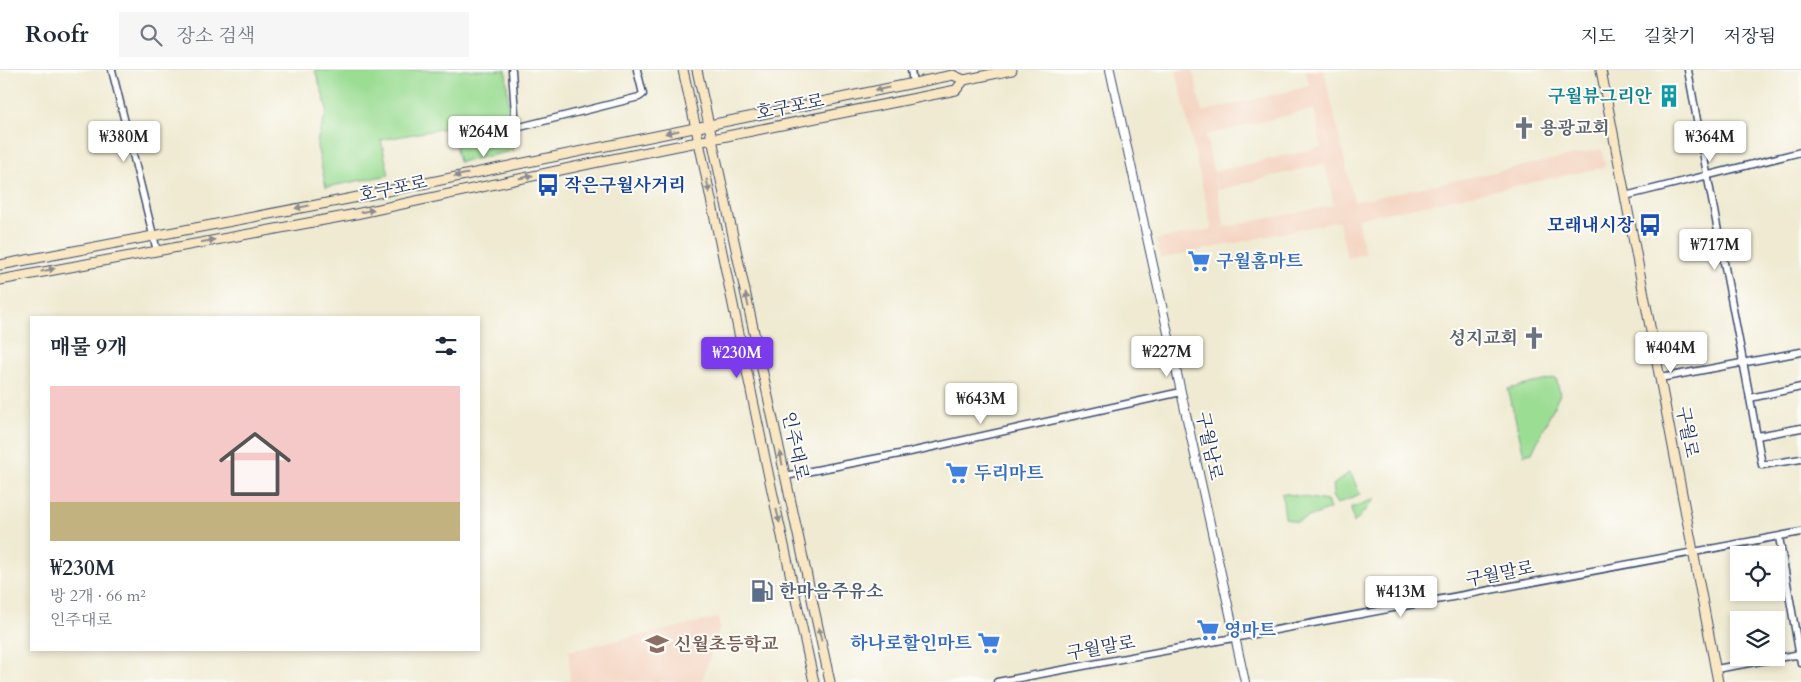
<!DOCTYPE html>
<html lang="ko">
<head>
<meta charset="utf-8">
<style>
  body { margin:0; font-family:Cardo,"Noto Serif KR",serif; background:#f6f6f7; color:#1f2937; height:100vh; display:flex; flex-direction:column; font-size:19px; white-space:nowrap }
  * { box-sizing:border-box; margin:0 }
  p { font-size:16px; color:#747a83 }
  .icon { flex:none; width:28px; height:28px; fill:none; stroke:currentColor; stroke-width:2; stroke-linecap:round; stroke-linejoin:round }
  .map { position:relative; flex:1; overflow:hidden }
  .sheet { position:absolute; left:30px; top:246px; width:450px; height:335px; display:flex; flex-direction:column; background:#fff; border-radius:0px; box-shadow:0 2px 8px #0003 }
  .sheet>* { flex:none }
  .tools { position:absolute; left:1730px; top:476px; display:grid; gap:10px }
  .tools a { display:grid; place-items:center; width:55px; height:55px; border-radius:0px; background:#fff; box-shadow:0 2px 8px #0003; font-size:25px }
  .price { position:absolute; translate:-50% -42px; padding:0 11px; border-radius:5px; background:#fff; color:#222; font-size:16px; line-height:32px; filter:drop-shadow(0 1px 2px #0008) }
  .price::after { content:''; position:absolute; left:50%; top:30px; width:15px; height:11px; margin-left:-8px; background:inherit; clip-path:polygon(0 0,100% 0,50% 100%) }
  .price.current { background:#7c3aed; color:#fff }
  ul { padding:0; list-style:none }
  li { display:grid; align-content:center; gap:10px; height:265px; padding:0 20px }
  li span { display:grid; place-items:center; height:155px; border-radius:0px; color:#555 }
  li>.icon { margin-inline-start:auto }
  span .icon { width:90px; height:90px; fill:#fffc; stroke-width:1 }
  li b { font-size:21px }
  h2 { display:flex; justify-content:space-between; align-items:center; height:60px; padding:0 20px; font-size:21px }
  header { display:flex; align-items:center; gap:30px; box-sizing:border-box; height:70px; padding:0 25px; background:#fff; border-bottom:1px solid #e0e1e3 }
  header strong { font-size:24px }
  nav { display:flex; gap:28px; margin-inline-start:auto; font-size:18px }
  .search { width:350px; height:45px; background:#f6f6f7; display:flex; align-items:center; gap:12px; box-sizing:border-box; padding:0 18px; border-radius:0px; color:#747a83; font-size:19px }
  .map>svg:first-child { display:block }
  .built { fill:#f4d3c0; fill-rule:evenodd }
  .green { fill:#9cdd94; stroke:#5c8679 }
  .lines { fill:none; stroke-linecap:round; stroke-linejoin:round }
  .minor-casing { stroke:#3b4b6f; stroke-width:9 }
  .tertiary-casing { stroke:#3b4b6f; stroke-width:10 }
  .secondary-casing { stroke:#3b4b6f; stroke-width:11 }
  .minor { stroke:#fff; stroke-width:6 }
  .tertiary { stroke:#fff; stroke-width:8 }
  .secondary { stroke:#f9e7c3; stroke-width:9 }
  .oneway { fill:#8a8b90 }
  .labels { text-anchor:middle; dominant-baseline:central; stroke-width:4; stroke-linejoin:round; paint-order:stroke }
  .culture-label { font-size:18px; font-weight:bold; fill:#0d838f; stroke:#fdfcf7; text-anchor:end }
  .street-label { font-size:18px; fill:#1b2f5e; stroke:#fdfcf7 }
  .worship-label { font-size:18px; font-weight:bold; fill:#5b616d; stroke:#fdfcf7; text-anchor:start }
  .transit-label { font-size:18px; font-weight:bold; fill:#164399; stroke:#fdfcf7; text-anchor:start }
  .shop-label { font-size:18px; font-weight:bold; fill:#366cbe; stroke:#fdfcf7; text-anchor:start }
  .service-label { font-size:18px; font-weight:bold; fill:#4e5e75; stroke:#fdfcf7; text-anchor:start }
  .education-label { font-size:18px; font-weight:bold; fill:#785e54; stroke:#fdfcf7; text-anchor:start }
</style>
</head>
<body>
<header>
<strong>Roofr</strong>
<div class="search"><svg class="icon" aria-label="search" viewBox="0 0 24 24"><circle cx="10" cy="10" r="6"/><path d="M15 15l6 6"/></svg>장소 검색</div>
<nav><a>지도</a><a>길찾기</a><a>저장됨</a></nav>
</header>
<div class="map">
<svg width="1801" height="612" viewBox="0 0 1801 612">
  <rect width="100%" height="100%" fill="#fdfcf7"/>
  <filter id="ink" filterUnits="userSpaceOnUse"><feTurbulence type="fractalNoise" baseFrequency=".02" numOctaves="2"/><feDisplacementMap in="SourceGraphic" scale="10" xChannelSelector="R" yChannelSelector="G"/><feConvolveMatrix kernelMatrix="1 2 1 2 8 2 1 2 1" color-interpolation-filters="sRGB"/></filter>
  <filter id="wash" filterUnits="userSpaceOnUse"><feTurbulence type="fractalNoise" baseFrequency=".0096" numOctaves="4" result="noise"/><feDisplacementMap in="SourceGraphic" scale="20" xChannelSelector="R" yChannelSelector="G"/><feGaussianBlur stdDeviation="1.12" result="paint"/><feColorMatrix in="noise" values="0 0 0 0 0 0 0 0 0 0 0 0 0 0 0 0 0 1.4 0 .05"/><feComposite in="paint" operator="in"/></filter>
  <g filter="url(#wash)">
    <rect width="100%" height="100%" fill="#efead1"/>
    <g class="built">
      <path d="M1176 0H1193L1202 42 1309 16 1306 0H1324L1354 132 1602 79 1605 97 1357 149 1365 184 1347 188 1339 151 1160 189 1156 170 1212 159ZM1314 39 1322 77 1214 102 1218 120 1325 93 1334 135 1225 157 1206 65Z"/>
      <polygon points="718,548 720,558 701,612 570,612 569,581"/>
    </g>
    <g class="green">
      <polygon points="315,0 506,0 510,58 513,81 459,92 451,57 381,70 389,105 326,117 317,76 318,68 327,41 326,35"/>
      <polygon points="1556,308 1560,324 1532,383 1524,385 1508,319"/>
      <polygon points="1350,402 1360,424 1337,434 1332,426 1334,422 1333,415"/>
      <polygon points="1282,423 1327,431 1330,439 1296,452 1285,448"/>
      <polygon points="1376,428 1354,453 1351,438"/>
    </g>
  </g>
  <g filter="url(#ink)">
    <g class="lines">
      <defs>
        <g id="minor">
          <polyline points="112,0 157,181"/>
          <polyline points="512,0 516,58 639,27 643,24 637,0"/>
          <polyline points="911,0 913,13"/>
          <path d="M1688 0C1711 132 1739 263 1762 395L1801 389"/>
          <polyline points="1625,126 1801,82"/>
          <polyline points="1660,308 1801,282"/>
          <polyline points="1750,328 1801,317"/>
          <polyline points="1757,366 1801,358"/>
          <polyline points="785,406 910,382 1181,322"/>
          <polyline points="1779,467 1801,593"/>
          <polyline points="1716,599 1795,585 1801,587"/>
          <polyline points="997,612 1801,462"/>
        </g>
        <polyline id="tertiary" points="1110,0 1245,612"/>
        <g id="secondary">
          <polyline points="683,0 699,72 769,407 814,612"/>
          <polyline points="697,0 830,612"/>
          <polyline points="1601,0 1718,612"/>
          <polyline points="0,195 348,129 953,5 964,10 1012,0"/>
          <polyline points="0,210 351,145 598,92 956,20 964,10"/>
        </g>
      </defs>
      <use href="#minor" class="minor-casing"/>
      <use href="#tertiary" class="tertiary-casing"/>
      <use href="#secondary" class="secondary-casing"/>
      <use href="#minor" class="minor"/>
      <use href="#tertiary" class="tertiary"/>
      <use href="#secondary" class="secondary"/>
    </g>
    <defs><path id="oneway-solid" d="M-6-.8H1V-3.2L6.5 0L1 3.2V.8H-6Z" transform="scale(1.25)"/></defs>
    <g class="oneway">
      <use href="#oneway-solid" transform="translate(882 19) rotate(169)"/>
      <use href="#oneway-solid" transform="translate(672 62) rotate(168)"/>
      <use href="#oneway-solid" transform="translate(461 105) rotate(168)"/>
      <use href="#oneway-solid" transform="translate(526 107) rotate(-12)"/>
      <use href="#oneway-solid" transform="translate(708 116) rotate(78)"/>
      <use href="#oneway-solid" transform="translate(302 137) rotate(169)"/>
      <use href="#oneway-solid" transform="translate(367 141) rotate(-12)"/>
      <use href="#oneway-solid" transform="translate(208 171) rotate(-10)"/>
      <use href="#oneway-solid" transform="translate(48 200) rotate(-13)"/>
      <use href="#oneway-solid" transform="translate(747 230) rotate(-102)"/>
      <use href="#oneway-solid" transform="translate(781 388) rotate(-102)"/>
      <use href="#oneway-solid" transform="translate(778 446) rotate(77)"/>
      <use href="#oneway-solid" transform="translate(820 564) rotate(-102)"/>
    </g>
  </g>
  <defs>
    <symbol id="building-bare" viewBox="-9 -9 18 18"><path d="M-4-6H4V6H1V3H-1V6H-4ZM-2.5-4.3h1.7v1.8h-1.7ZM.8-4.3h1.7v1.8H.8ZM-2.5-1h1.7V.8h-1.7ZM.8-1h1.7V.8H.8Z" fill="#0f9aa8" stroke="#fdfcf7" stroke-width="2.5" paint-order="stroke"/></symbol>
    <symbol id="church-bare" viewBox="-9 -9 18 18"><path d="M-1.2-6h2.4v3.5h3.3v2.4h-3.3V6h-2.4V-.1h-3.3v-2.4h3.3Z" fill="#6b7280" stroke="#fdfcf7" stroke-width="2.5" paint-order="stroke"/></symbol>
    <symbol id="bus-bare" viewBox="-9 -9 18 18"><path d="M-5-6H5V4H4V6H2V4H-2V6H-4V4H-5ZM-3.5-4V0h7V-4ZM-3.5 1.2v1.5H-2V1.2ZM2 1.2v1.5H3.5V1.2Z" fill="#1a4fb4" stroke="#fdfcf7" stroke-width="2.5" paint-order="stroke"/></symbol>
    <symbol id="supermarket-bare" viewBox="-9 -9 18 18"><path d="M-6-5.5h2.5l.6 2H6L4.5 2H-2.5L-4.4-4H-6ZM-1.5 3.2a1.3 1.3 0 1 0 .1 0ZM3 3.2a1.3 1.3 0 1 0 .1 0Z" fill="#3f7fe0" stroke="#fdfcf7" stroke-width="2.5" paint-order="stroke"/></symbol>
    <symbol id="fuel-bare" viewBox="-9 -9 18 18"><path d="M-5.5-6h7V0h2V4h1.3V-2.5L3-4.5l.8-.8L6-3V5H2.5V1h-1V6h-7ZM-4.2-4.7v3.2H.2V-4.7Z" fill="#5c6f8a" stroke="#fdfcf7" stroke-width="2.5" paint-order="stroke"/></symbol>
    <symbol id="school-bare" viewBox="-9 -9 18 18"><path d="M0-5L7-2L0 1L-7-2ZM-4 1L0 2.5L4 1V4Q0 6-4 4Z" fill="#8d6e63" stroke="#fdfcf7" stroke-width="2.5" paint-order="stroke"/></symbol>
  </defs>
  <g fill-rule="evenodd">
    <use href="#building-bare" x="1653" y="10" width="32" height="32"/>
    <use href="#church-bare" x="1508" y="42" width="32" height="32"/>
    <use href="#bus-bare" x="532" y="99" width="32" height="32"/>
    <use href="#bus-bare" x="1634" y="139" width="32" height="32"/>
    <use href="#supermarket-bare" x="1183" y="175" width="32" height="32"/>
    <use href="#church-bare" x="1518" y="252" width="32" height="32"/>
    <use href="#supermarket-bare" x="941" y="387" width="32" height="32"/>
    <use href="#fuel-bare" x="746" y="505" width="32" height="32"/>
    <use href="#supermarket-bare" x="1192" y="544" width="32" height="32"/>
    <use href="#supermarket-bare" x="973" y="557" width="32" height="32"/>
    <use href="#school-bare" x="641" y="558" width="32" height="32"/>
  </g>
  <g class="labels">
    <g class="culture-label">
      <text x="1652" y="26">구월뷰그리안</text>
    </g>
    <g class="street-label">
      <text transform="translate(790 37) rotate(-11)">호구포로</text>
      <text transform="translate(393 119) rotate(-12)">호구포로</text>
      <text transform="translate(1687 362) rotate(79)">구월로</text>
      <text transform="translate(795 376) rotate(78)">인주대로</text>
      <text transform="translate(1209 376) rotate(78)">구월남로</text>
      <text transform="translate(1500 504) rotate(-11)">구월말로</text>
      <text transform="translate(1101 578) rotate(-10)">구월말로</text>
    </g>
    <g class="worship-label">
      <text x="1540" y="58">용광교회</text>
      <text x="1518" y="268" text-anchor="end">성지교회</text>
    </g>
    <g class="transit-label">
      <text x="564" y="115">작은구월사거리</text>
      <text x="1634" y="155" text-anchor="end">모래내시장</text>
    </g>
    <g class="shop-label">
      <text x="1216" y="191">구월홈마트</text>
      <text x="974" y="403">두리마트</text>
      <text x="1224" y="560">영마트</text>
      <text x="972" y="573" text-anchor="end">하나로할인마트</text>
    </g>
    <g class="service-label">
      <text x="779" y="521">한마음주유소</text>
    </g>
    <g class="education-label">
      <text x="674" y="574">신월초등학교</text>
    </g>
  </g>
</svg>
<div class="tools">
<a><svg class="icon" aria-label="locate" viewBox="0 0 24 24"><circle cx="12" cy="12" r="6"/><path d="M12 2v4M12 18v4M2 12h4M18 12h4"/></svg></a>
<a><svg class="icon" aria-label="layers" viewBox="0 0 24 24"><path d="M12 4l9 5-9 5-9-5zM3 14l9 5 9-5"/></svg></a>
</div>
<b class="price" style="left:484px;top:88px">₩264M</b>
<b class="price" style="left:124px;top:93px">₩380M</b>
<b class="price" style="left:1710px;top:93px">₩364M</b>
<b class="price" style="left:1715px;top:201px">₩717M</b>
<b class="price" style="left:1671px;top:304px">₩404M</b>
<b class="price" style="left:1167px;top:308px">₩227M</b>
<b class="price current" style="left:737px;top:309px">₩230M</b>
<b class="price" style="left:981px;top:355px">₩643M</b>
<b class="price" style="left:1401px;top:548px">₩413M</b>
<section class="sheet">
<h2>매물 9개<svg class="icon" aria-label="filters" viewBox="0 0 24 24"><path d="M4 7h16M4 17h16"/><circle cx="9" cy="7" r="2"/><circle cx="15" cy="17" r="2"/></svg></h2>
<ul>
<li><span style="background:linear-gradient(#f6c9c9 75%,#c2b280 0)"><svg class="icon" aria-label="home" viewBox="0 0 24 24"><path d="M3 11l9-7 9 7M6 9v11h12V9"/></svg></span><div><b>₩230M</b><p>방 2개 · 66 m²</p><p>인주대로</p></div></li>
</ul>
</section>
</div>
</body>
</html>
